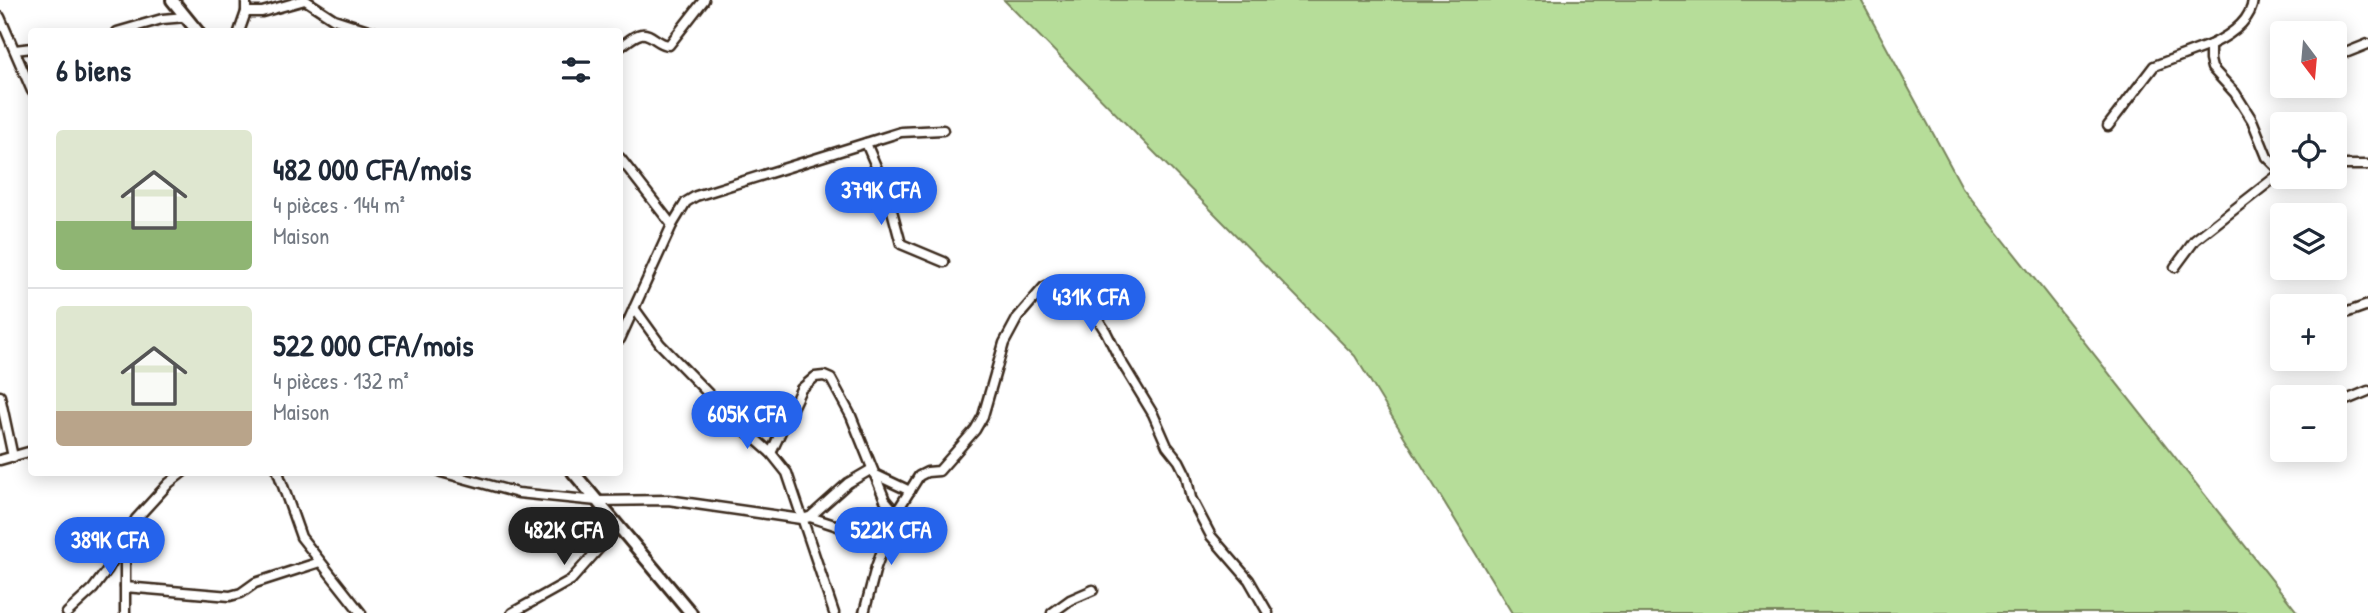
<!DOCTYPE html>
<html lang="fr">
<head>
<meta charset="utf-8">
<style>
  body { margin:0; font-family:"Patrick Hand",sans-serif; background:#f2f2f3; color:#1f2937; height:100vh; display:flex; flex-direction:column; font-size:26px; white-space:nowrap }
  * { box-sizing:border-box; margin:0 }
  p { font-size:23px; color:#747a83 }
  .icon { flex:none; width:38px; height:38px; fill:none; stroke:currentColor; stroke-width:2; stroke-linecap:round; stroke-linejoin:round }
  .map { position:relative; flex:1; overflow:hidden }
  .side { position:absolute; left:28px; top:28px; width:595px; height:448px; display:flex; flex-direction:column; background:#fff; border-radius:7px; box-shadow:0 4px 18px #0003 }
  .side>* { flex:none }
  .needle { width:46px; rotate:164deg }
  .fabs { position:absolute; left:2270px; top:21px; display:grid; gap:14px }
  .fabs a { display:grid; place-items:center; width:77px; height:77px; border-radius:7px; background:#fff; box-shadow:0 4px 18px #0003; font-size:35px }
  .price { position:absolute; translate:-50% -60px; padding:0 16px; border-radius:24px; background:#2563eb; color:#fff; font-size:23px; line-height:46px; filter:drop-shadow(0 2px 4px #0008) }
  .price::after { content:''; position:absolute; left:50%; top:42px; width:21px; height:16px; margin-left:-10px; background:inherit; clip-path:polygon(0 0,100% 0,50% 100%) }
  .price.active { background:#222; color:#fff }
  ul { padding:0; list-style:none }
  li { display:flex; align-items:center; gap:21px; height:175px; padding:0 28px }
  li+li { border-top:2px solid #e0e1e3 }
  li span { display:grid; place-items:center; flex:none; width:196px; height:140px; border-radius:7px; color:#555 }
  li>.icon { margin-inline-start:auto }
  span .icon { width:84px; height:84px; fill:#fffc; stroke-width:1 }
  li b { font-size:30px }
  h2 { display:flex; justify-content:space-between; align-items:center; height:84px; padding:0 28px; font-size:30px }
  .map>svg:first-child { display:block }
  .green { fill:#b6dd99; stroke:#78845c; stroke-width:2 }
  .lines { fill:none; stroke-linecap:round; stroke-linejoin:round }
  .street-casing { stroke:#3b2a1e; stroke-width:13 }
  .secondary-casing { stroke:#3b2a1e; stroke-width:16 }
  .street { stroke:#fff; stroke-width:8 }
  .secondary { stroke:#fff; stroke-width:10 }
</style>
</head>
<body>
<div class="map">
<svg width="2368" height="613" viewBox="0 0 2368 613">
  <rect width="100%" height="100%" fill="#fff"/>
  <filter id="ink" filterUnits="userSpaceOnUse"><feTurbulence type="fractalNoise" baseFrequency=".0143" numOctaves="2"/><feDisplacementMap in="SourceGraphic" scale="14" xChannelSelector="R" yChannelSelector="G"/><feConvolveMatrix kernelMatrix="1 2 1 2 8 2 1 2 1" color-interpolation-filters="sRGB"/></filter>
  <g filter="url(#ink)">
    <polygon class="green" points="1004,0 1861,0 1962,187 2298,613 1512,613 1355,356"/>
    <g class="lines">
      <defs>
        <g id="street">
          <path d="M2253 0C2251 22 2229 36 2210 45V60L2212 68 2235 93 2252 120 2267 157 2282 172"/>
          <polyline points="246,12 262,12 305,0 334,19 374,32"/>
          <polyline points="0,17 32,91"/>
          <polyline points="117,32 162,19 186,17"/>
          <polyline points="239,32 246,12 246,0"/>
          <path d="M620 47C626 43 634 35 641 34 651 32 658 45 669 45L704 0"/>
          <polyline points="15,50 32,48"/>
          <polyline points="2348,52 2368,44"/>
          <polyline points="2108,126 2154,66 2210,45"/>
          <polyline points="866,143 887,192 901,244 944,262"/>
          <polyline points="620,158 672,225"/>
          <polyline points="2334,165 2368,165"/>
          <polyline points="2175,267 2195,240 2282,172"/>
          <polyline points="634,308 660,344 738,424 771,453 787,473 834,613"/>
          <polyline points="2334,317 2368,305"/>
          <polyline points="620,339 672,225 686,202 696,196 901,132 943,130"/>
          <polyline points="0,396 13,457"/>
          <polyline points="2334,405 2368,391"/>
          <polyline points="771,453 801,389 815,377 824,376 831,379 851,416 885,500 896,513"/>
          <polyline points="0,460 32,451"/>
          <polyline points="278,472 301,537 361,613"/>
          <polyline points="441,472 518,493 597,501 668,500 801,519 810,517 848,483 872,469"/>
          <polyline points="874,474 910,491"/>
          <polyline points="810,517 862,534 886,539"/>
          <polyline points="125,544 125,613"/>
          <polyline points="125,587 230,596 241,593 255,583 320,562"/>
          <polyline points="67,613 93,589 108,569 136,519 169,483 183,472"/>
          <polyline points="512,613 571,580 618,527"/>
          <polyline points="864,613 876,567 896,513 919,476 927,472 939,471 975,430 983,416 1004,343 1018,317 1044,287 1056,281 1067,281 1083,296 1106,332 1119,358 1153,414 1167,446 1179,461 1186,475 1191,498 1211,536 1249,580 1268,613"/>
          <polyline points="1052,613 1070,600 1093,590"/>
        </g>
        <g id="secondary">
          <polyline points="172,0 198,32"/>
          <polyline points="573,472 691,613"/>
        </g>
      </defs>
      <use href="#street" class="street-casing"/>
      <use href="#secondary" class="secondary-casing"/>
      <use href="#street" class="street"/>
      <use href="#secondary" class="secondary"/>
    </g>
  </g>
</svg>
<div class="fabs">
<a><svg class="needle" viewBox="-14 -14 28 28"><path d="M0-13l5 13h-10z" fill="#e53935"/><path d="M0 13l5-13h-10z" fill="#747a83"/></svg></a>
<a><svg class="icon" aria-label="locate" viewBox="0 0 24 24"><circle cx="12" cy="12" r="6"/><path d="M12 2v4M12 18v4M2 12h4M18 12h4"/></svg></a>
<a><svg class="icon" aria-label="layers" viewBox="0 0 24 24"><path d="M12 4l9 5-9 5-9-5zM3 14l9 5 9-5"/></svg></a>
<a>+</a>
<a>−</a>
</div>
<b class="price" style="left:881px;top:227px">379K CFA</b>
<b class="price" style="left:1091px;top:334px">431K CFA</b>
<b class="price" style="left:747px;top:451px">605K CFA</b>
<b class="price active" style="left:564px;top:567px">482K CFA</b>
<b class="price" style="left:891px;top:567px">522K CFA</b>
<b class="price" style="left:110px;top:577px">389K CFA</b>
<section class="side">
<h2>6 biens<svg class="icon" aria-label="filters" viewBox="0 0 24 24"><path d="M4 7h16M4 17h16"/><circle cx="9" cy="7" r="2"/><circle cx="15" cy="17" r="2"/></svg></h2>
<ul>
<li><span style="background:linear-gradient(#dfe7d0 65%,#8fb573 0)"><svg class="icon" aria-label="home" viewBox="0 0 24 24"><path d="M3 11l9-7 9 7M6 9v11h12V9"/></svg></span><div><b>482 000 CFA/mois</b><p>4 pièces · 144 m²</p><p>Maison</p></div></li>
<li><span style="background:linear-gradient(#dfe7d0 75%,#b9a48a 0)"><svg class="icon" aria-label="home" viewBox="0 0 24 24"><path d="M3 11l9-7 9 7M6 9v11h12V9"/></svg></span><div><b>522 000 CFA/mois</b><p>4 pièces · 132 m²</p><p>Maison</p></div></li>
</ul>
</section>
</div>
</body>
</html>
